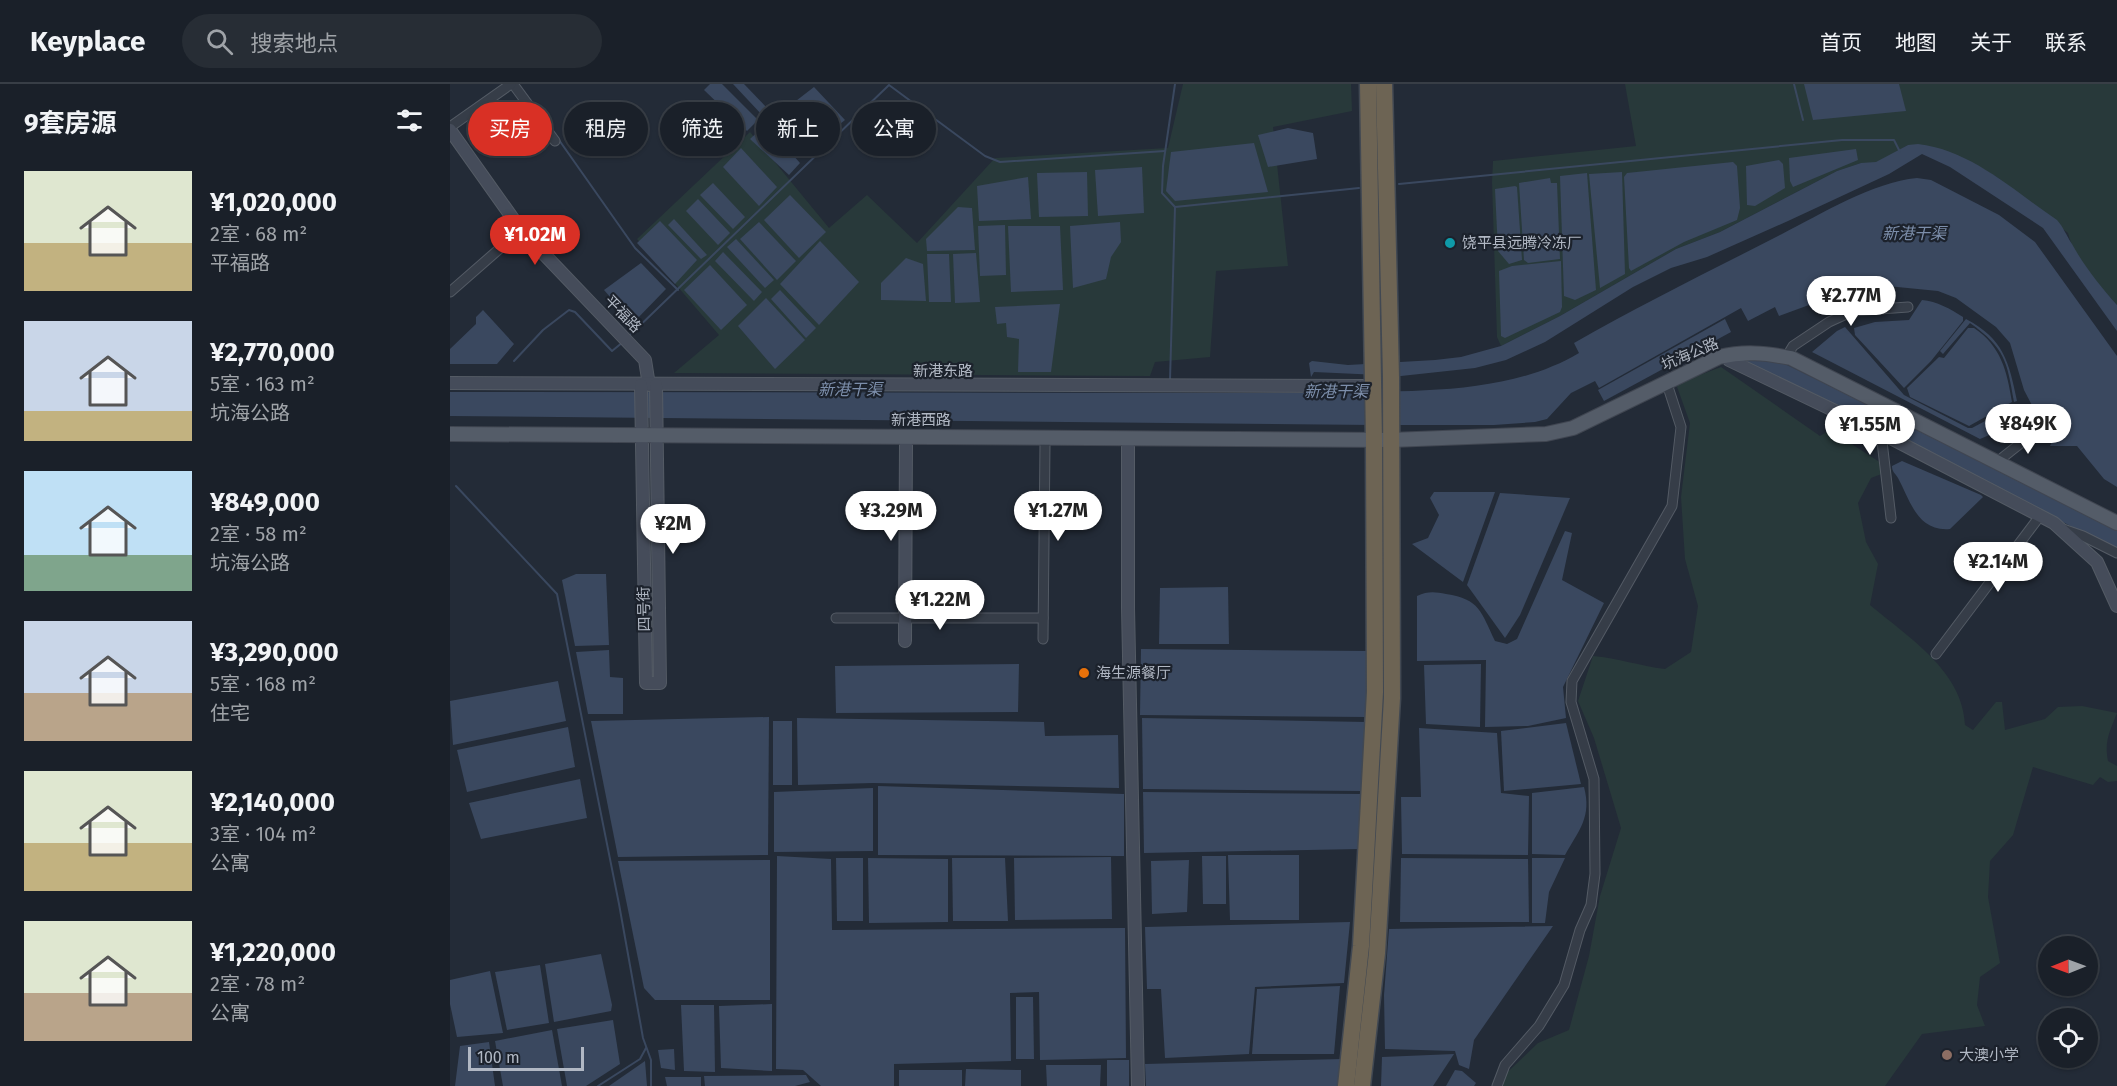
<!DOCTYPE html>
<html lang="zh">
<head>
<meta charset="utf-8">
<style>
  body { margin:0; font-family:"Fira Sans","Noto Sans SC",sans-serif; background:#272d35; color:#f1f3f6; height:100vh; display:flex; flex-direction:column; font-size:22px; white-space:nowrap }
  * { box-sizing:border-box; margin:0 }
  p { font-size:20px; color:#9fa3a8 }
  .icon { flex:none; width:33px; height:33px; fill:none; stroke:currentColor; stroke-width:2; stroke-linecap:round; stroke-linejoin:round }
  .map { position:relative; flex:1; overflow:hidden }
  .drawer { display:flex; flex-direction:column; background:#1a2029; width:450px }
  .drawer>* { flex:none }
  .guide { position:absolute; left:18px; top:18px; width:570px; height:54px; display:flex; gap:12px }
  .needle { width:39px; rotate:269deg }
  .buttons { position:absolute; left:1588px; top:852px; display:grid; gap:12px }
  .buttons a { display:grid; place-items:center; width:60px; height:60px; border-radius:50%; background:#1a2029; box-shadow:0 2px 4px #0004,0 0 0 2px #383e46; font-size:30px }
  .scale { position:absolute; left:18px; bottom:15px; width:116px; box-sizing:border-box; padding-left:6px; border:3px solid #b1b8c4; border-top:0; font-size:16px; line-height:21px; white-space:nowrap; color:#b1b8c4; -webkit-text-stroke:4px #1c222c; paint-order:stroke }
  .price { position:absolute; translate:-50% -51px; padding:0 14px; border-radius:21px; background:#fff; color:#222; font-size:20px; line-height:39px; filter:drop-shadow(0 2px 3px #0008) }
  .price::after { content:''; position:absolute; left:50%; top:36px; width:18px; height:14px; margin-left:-9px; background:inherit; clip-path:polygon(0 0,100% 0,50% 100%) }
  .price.on { background:#d93025; color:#fff }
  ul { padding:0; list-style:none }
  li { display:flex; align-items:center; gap:18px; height:150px; padding:0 24px }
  li span { display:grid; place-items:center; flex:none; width:168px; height:120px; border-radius:0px; color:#555 }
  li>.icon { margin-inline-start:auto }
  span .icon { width:72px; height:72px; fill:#fffc; stroke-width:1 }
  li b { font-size:26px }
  h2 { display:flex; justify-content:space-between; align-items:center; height:72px; padding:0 24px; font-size:26px }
  .tag { padding:0 21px; border-radius:27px; background:#1a2029; box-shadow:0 2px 4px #0004,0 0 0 2px #383e46; font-size:21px; line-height:54px }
  .tag.on { background:#d93025; color:#fff }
  header { display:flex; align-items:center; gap:36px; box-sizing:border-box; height:84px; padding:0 30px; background:#1a2029; border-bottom:2px solid #383e46 }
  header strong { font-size:28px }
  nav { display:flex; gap:33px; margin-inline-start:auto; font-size:21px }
  .search { width:420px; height:54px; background:#272d35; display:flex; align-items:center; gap:15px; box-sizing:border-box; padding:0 21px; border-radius:33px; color:#9fa3a8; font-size:22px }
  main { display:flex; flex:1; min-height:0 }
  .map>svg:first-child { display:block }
  .green { fill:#28393a }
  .water { fill:#3a485f }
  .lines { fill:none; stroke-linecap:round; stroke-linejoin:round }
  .stream { stroke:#3a485f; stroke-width:2 }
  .street-casing { stroke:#545b65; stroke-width:11 }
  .secondary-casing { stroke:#545b65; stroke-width:14 }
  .primary-casing { stroke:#404651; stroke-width:16 }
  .highway-casing { stroke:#414852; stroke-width:19 }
  .street { stroke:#363d48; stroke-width:9 }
  .secondary { stroke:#454c5a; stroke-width:12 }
  .primary { stroke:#545c68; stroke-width:14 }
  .highway { stroke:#6d6454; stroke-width:16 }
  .culture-dot { fill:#0f9aa8; stroke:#1c222c; stroke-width:2 }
  .food-dot { fill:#e8710a; stroke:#1c222c; stroke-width:2 }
  .education-dot { fill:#8d6e63; stroke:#1c222c; stroke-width:2 }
  .labels { text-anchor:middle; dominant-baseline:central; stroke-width:4.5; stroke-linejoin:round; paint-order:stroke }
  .poi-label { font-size:15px; fill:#b1b8c4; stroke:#1c222c; text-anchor:start }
  .street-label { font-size:15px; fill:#b1b8c4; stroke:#1c222c }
  .water-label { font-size:16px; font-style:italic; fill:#7c8eaa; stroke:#1c222c }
</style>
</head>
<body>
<header>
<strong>Keyplace</strong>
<div class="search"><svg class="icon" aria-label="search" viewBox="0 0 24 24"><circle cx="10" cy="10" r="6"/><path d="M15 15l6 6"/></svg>搜索地点</div>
<nav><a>首页</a><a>地图</a><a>关于</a><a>联系</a></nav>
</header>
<main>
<section class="drawer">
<h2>9套房源<svg class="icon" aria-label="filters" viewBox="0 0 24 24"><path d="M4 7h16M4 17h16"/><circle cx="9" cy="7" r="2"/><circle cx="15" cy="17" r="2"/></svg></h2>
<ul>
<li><span style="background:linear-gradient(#dfe7d0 60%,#c2b280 0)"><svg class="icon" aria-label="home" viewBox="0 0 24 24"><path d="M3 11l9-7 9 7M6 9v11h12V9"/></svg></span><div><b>¥1,020,000</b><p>2室 · 68 m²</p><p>平福路</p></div></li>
<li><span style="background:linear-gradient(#c9d6e8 75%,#c2b280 0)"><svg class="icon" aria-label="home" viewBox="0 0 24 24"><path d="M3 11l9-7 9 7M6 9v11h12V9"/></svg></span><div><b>¥2,770,000</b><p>5室 · 163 m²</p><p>坑海公路</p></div></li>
<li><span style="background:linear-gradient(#bfe0f5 70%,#7fa58c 0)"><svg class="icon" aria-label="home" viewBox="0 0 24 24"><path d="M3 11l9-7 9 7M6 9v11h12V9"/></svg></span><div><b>¥849,000</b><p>2室 · 58 m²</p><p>坑海公路</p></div></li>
<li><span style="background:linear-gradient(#c9d6e8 60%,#b9a48a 0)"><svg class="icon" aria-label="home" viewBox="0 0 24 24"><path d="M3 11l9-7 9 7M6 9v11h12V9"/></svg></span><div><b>¥3,290,000</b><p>5室 · 168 m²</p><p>住宅</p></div></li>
<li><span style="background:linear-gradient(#dfe7d0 60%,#c2b280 0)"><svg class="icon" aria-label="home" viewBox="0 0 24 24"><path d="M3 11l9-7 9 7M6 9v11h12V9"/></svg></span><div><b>¥2,140,000</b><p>3室 · 104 m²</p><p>公寓</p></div></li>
<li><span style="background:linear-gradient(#dfe7d0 60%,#b9a48a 0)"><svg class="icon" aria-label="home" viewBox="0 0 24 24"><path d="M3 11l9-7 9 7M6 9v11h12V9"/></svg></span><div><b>¥1,220,000</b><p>2室 · 78 m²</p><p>公寓</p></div></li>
</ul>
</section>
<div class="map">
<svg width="1667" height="1002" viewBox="0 0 1667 1002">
  <rect width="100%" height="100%" fill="#232b37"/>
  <g class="green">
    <polygon points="733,0 901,0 902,27 823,43 838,182 766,187 760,273 705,278 700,292 224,289 269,251 187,155 300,48 379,144 417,111 467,159 545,74 718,64"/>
    <path d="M1175 0H1667V221C1649 201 1624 175 1618 149L1548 94 1523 79 1458 61 1426 79H1411L1387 87 1270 148 1226 165 1110 232 1051 262 1047 253 1042 98 1043 77 1186 62Z"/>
    <path d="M1271 283 1370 352 1380 346 1442 386 1421 394 1408 419 1416 458 1428 480 1420 521C1458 553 1513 587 1515 641L1523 646 1546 618H1552L1555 646 1595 635 1608 623 1632 622 1667 629C1660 647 1654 657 1658 677L1667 682V697L1658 698 1650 693 1643 701 1583 683 1563 751 1540 777 1538 813 1550 879 1530 893 1527 921 1535 942 1472 950 1435 1002H1043L1088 959 1119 946 1139 872 1150 812 1171 744 1144 654 1128 617 1143 572C1168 574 1190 582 1215 585L1241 568 1248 522 1235 475 1231 413 1240 339 1226 300Z"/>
  </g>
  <g class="water">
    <polygon points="260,0 272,0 308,36 297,47 254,6"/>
    <polygon points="283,0 294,0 319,26 313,32"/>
    <polygon points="1354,0 1449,0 1456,27 1363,36"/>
    <polygon points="364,3 395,36 375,52 342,20"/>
    <polygon points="243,16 283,60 268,71 228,31"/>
    <polygon points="316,40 350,79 339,91 300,55"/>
    <polygon points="838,44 863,49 867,75 818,83 808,51"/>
    <polygon points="804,59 818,108 725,117 716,107 721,68"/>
    <path d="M1468 60C1521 66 1564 107 1607 136 1614 144 1616 151 1622 160 1634 182 1650 202 1667 221V247L1593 144 1500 83 1472 70 1439 90 1338 137 1257 173 1221 184 1183 203 1095 258 1056 276 1025 284 951 292 864 288 861 293 859 279 862 277 898 281 985 276 1011 273 1051 262 1110 232 1226 165 1270 148 1387 87 1411 79 1426 78 1458 61Z"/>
    <polygon points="291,64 327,103 309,122 273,83"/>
    <polygon points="1406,65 1408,76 1343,103 1340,97 1339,74"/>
    <polygon points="1329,76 1333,80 1335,104 1305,122 1297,121 1296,82"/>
    <polygon points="1283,78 1287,82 1290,124 1287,136 1234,158 1181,187 1179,184 1174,93 1177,89"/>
    <polygon points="692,83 694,129 648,132 645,86"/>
    <polygon points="637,88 638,132 589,133 587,89"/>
    <polygon points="1172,88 1175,190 1150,204 1139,90"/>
    <polygon points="1137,89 1146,206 1125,216 1114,212 1110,92"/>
    <polygon points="578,93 581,135 529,137 527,102"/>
    <polygon points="1100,94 1101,99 1107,99 1110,175 1078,179 1074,176 1069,99"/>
    <path d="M1467 94 1481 96 1549 131 1585 158 1667 272V403L1654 395 1627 362H1600L1603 355 1598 338 1587 331 1574 306 1560 259 1546 243 1506 214 1488 207 1427 201 1408 203 1329 232 1325 223 1298 237 1291 224 1149 304 1145 297 1121 309 1097 335 1085 338 1044 341H924L0 332V308L874 309C957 306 1055 313 1129 269L1124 259C1192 220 1262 186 1332 150 1371 130 1423 98 1467 94Z"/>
    <polygon points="263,99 295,133 283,145 250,111"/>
    <polygon points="1065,102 1067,103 1072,176 1059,180 1048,167 1045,105"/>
    <polygon points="340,111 376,148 349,174 314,136"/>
    <polygon points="248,115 280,149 268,161 236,127"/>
    <polygon points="508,123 522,124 525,166 477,167 476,155"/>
    <polygon points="224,135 257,171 251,175 218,141"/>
    <polygon points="210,137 247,176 225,200 187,159"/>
    <polygon points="309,138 346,177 327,196 290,155"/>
    <polygon points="670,138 671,158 661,173 656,195 623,204 620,142"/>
    <polygon points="555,141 556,191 530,192 528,142"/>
    <polygon points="558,142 610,142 613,206 561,208"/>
    <polygon points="286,155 324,196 315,204 277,163"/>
    <polygon points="370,157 409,198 369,241 330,200"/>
    <polygon points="273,168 312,208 304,217 265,177"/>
    <polygon points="526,169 530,218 505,219 503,170"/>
    <polygon points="477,170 499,170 501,218 479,218"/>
    <polygon points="456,174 473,180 476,217 431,216 431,199"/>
    <polygon points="1111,177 1112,223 1110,228 1055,254 1051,252 1049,187 1062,182"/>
    <polygon points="191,179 216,205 183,239 154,206"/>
    <polygon points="260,181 297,221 271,246 234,206"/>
    <polygon points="330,206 366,244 356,254 321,215"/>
    <polygon points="316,214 355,256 325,285 288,242"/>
    <path d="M1472 216C1487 217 1500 225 1513 233V237L1481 277 1454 304 1405 251 1404 244 1425 238 1459 236Z"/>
    <polygon points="610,220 601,288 568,288 569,255 557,253 556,239 547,240 545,223"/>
    <polygon points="33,226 64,260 47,280 0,280 0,265 26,240 26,233"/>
    <polygon points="1275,235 1281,248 1154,317 1148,306"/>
    <path d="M1516 235C1554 255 1559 278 1567 317L1564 318C1557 277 1555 264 1520 239L1493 270 1490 267Z"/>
    <polygon points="1395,243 1454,311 1518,344 1522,344 1567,320 1572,337 1530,355 1362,268 1387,247"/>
    <path d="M1518 244H1524C1551 262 1557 287 1562 318L1519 342 1460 313 1457 304 1489 273 1494 274Z"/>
    <polygon points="1293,273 1333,279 1635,427 1667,446 1667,466 1369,312 1292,277"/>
    <path d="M1452 377 1531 411 1533 413 1500 445C1467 448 1460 416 1448 394 1445 389 1442 388 1442 382Z"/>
    <polygon points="984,408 1045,408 1013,498 962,460 978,454 989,431 980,414"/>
    <polygon points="1050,409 1120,414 1070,531 1055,554 1017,501"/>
    <path d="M1115 447 1122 449 1112 496 1154 519 1113 603 1116 634 1078 642 1035 643 1036 576 967 577V512C978 507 985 508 996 510 1030 515 1031 528 1045 557L1057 560 1067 555Z"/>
    <polygon points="126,490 156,490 159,561 125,562 112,496"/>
    <polygon points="778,503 779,560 709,560 710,504"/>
    <polygon points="691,565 919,567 917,633 690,631"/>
    <polygon points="159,566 160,593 173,594 173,630 138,630 126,568"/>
    <polygon points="569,580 568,628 386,629 385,582"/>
    <polygon points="1031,580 1030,643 976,640 974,581"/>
    <polygon points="108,597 116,637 3,661 0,617"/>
    <polygon points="319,633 318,771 168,773 141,637"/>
    <polygon points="347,634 594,638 595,652 668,651 669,704 423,699 348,701"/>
    <polygon points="692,634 917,638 913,707 693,705"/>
    <rect x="323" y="637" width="19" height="64"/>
    <polygon points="1116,639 1131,700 1054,707 1051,647"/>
    <polygon points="118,643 125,683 17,708 7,666"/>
    <polygon points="969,644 1047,649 1051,709 1079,712 1078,771 952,770 951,713 971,713"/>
    <polygon points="130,695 137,734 31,755 19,719"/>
    <polygon points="428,702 674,710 674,772 428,771"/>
    <path d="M1134 703C1142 733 1129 746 1115 771L1082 770V709Z"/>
    <polygon points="423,704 423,767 324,768 324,708"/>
    <polygon points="693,708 912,710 909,765 694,769"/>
    <polygon points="778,771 849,771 849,836 780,836"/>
    <polygon points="327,772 381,775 382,846 675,844 676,974 590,976 589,908 560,909 561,977 444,980 444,1002 371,1002 353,986 326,985"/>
    <polygon points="752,772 776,772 776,820 753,820"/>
    <polygon points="661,773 662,835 565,836 564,774"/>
    <polygon points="386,774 413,774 413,837 387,837"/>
    <polygon points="418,774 498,775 498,838 419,839"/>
    <polygon points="502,774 555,774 558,837 503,837"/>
    <polygon points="951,774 1078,775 1079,838 950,838"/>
    <polygon points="1082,774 1115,774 1099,808 1095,839 1082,839"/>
    <polygon points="320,776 320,916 205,916 194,904 168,777"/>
    <polygon points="739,776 737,828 702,830 701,777"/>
    <polygon points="900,838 894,899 805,903 799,970 715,974 711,905 697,905 695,843"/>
    <polygon points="1103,842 1024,956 1019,985 1009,981 1005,967 935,965 934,911 939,845"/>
    <polygon points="151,870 162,921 161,927 104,938 95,880"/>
    <polygon points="90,881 99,939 57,946 45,888"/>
    <polygon points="40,887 53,949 7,953 0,920 0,896"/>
    <polygon points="890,902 884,970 802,970 807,905"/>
    <polygon points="566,913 583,913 584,975 566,975"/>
    <polygon points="322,920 322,987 271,984 269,922"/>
    <polygon points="231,921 264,921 265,988 234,987"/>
    <polygon points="163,936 170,980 136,1002 117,1002 107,945"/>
    <polygon points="102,946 112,1002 53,1002 45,957"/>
    <polygon points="39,958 45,1002 5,1002 10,962"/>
    <polygon points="224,965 225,986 211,984 208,966"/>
    <polygon points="1004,970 983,1002 931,1002 932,973"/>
    <polygon points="893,975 889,1002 696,1002 695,980"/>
    <rect x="657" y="976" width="22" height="26"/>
    <polygon points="195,977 197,1002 159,1002"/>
    <polygon points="596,981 651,981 650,1002 597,1002"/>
    <polygon points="516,985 571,986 571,1002 515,1002"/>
    <rect x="449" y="986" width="63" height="16"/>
    <polygon points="1005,986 1012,987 1026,999 1024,1002 996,1002"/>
    <polygon points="356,991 360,998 345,1002 255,1002 254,992"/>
    <polygon points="215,993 251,993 251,1002 217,1002"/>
  </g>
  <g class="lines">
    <g class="stream">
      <polyline points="725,0 713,82 712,109 725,123"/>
      <polyline points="1344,0 1353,36"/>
      <polyline points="109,56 185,164 228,206"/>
      <polyline points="949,100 1392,56 1444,56 1450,68"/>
      <polyline points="179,252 439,1 535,72 550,78 715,67"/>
      <polyline points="64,277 93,246 119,226 125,228 162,267 173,258"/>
      <polyline points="720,296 725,123 909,104"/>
      <polyline points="6,402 107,510 169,820 193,954 201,976 201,1002"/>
      <polyline points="148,1002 190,975 196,964"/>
    </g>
    <defs>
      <g id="street">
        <polyline points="63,0 105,57"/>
        <polyline points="0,43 61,0"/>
        <polyline points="0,208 71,146"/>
        <polyline points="1340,267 1343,262 1379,238 1403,227 1458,223"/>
        <polyline points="1431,349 1441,434"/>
        <polyline points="1552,374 1576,355 1593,349"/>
        <polyline points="1613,445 1633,452 1667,469"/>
        <polyline points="386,534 593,534"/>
        <polyline points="593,555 595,360"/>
        <polyline points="1486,570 1590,432"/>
        <polyline points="1047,1002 1055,981 1089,942 1114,901 1130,846 1141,821 1145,790 1144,695 1121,618 1122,597 1222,422 1231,343 1218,303"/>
      </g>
      <g id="secondary">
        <polyline points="0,46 71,146 195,276 199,301"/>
        <polyline points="1279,276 1431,349 1604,439 1647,478 1667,522"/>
        <polyline points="0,299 913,302 924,311"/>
        <polyline points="191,301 196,599 210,599 206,301"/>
        <polyline points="678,362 678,524 688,1002"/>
        <polyline points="455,557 456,359"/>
      </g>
      <path id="primary" d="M0 350 941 356 1096 350 1123 344 1269 273C1294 267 1315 269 1341 274L1667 439"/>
      <g id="highway">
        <polyline points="896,1002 911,862 925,608 924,356 918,0"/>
        <polyline points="912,1002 927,869 942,614 941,293 934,0"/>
      </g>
    </defs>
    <use href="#street" class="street-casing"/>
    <use href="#secondary" class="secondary-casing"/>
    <use href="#primary" class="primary-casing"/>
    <use href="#highway" class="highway-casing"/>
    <use href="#street" class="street"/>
    <use href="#secondary" class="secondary"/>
    <use href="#primary" class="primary"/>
    <use href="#highway" class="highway"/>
  </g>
  <circle class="culture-dot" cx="1000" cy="159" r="6"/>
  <circle class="food-dot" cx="634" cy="589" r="6"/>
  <circle class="education-dot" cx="1497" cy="971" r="6"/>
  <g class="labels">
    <g class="poi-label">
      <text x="1012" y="159">饶平县远腾冷冻厂</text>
      <text x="646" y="589">海生源餐厅</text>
      <text x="1509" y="971">大澳小学</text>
    </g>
    <g class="street-label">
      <text transform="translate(173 230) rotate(46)">平福路</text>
      <text transform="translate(1240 270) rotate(-23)">坑海公路</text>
      <text x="493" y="287">新港东路</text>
      <text x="471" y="336">新港西路</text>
      <text transform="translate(194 525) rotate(-91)">四号街</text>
    </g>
    <g class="water-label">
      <text x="1464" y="149">新港干渠</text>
      <text x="400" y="305">新港干渠</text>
      <text x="886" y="307">新港干渠</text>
    </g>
  </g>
</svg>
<div class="buttons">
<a><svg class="needle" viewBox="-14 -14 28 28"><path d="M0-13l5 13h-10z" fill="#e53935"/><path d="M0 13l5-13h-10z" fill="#9fa3a8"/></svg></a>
<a><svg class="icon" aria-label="locate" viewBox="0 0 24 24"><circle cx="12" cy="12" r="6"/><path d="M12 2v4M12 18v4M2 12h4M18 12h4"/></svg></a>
</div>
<div class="scale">100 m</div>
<b class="price on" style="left:85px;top:182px">¥1.02M</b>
<b class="price" style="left:1401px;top:243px">¥2.77M</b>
<b class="price" style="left:1578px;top:371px">¥849K</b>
<b class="price" style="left:1420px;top:372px">¥1.55M</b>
<b class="price" style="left:441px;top:458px">¥3.29M</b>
<b class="price" style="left:608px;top:458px">¥1.27M</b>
<b class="price" style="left:223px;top:471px">¥2M</b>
<b class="price" style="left:1548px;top:509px">¥2.14M</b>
<b class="price" style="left:490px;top:547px">¥1.22M</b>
<div class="guide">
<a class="tag on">买房</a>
<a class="tag">租房</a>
<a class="tag">筛选</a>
<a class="tag">新上</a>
<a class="tag">公寓</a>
</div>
</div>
</main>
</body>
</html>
